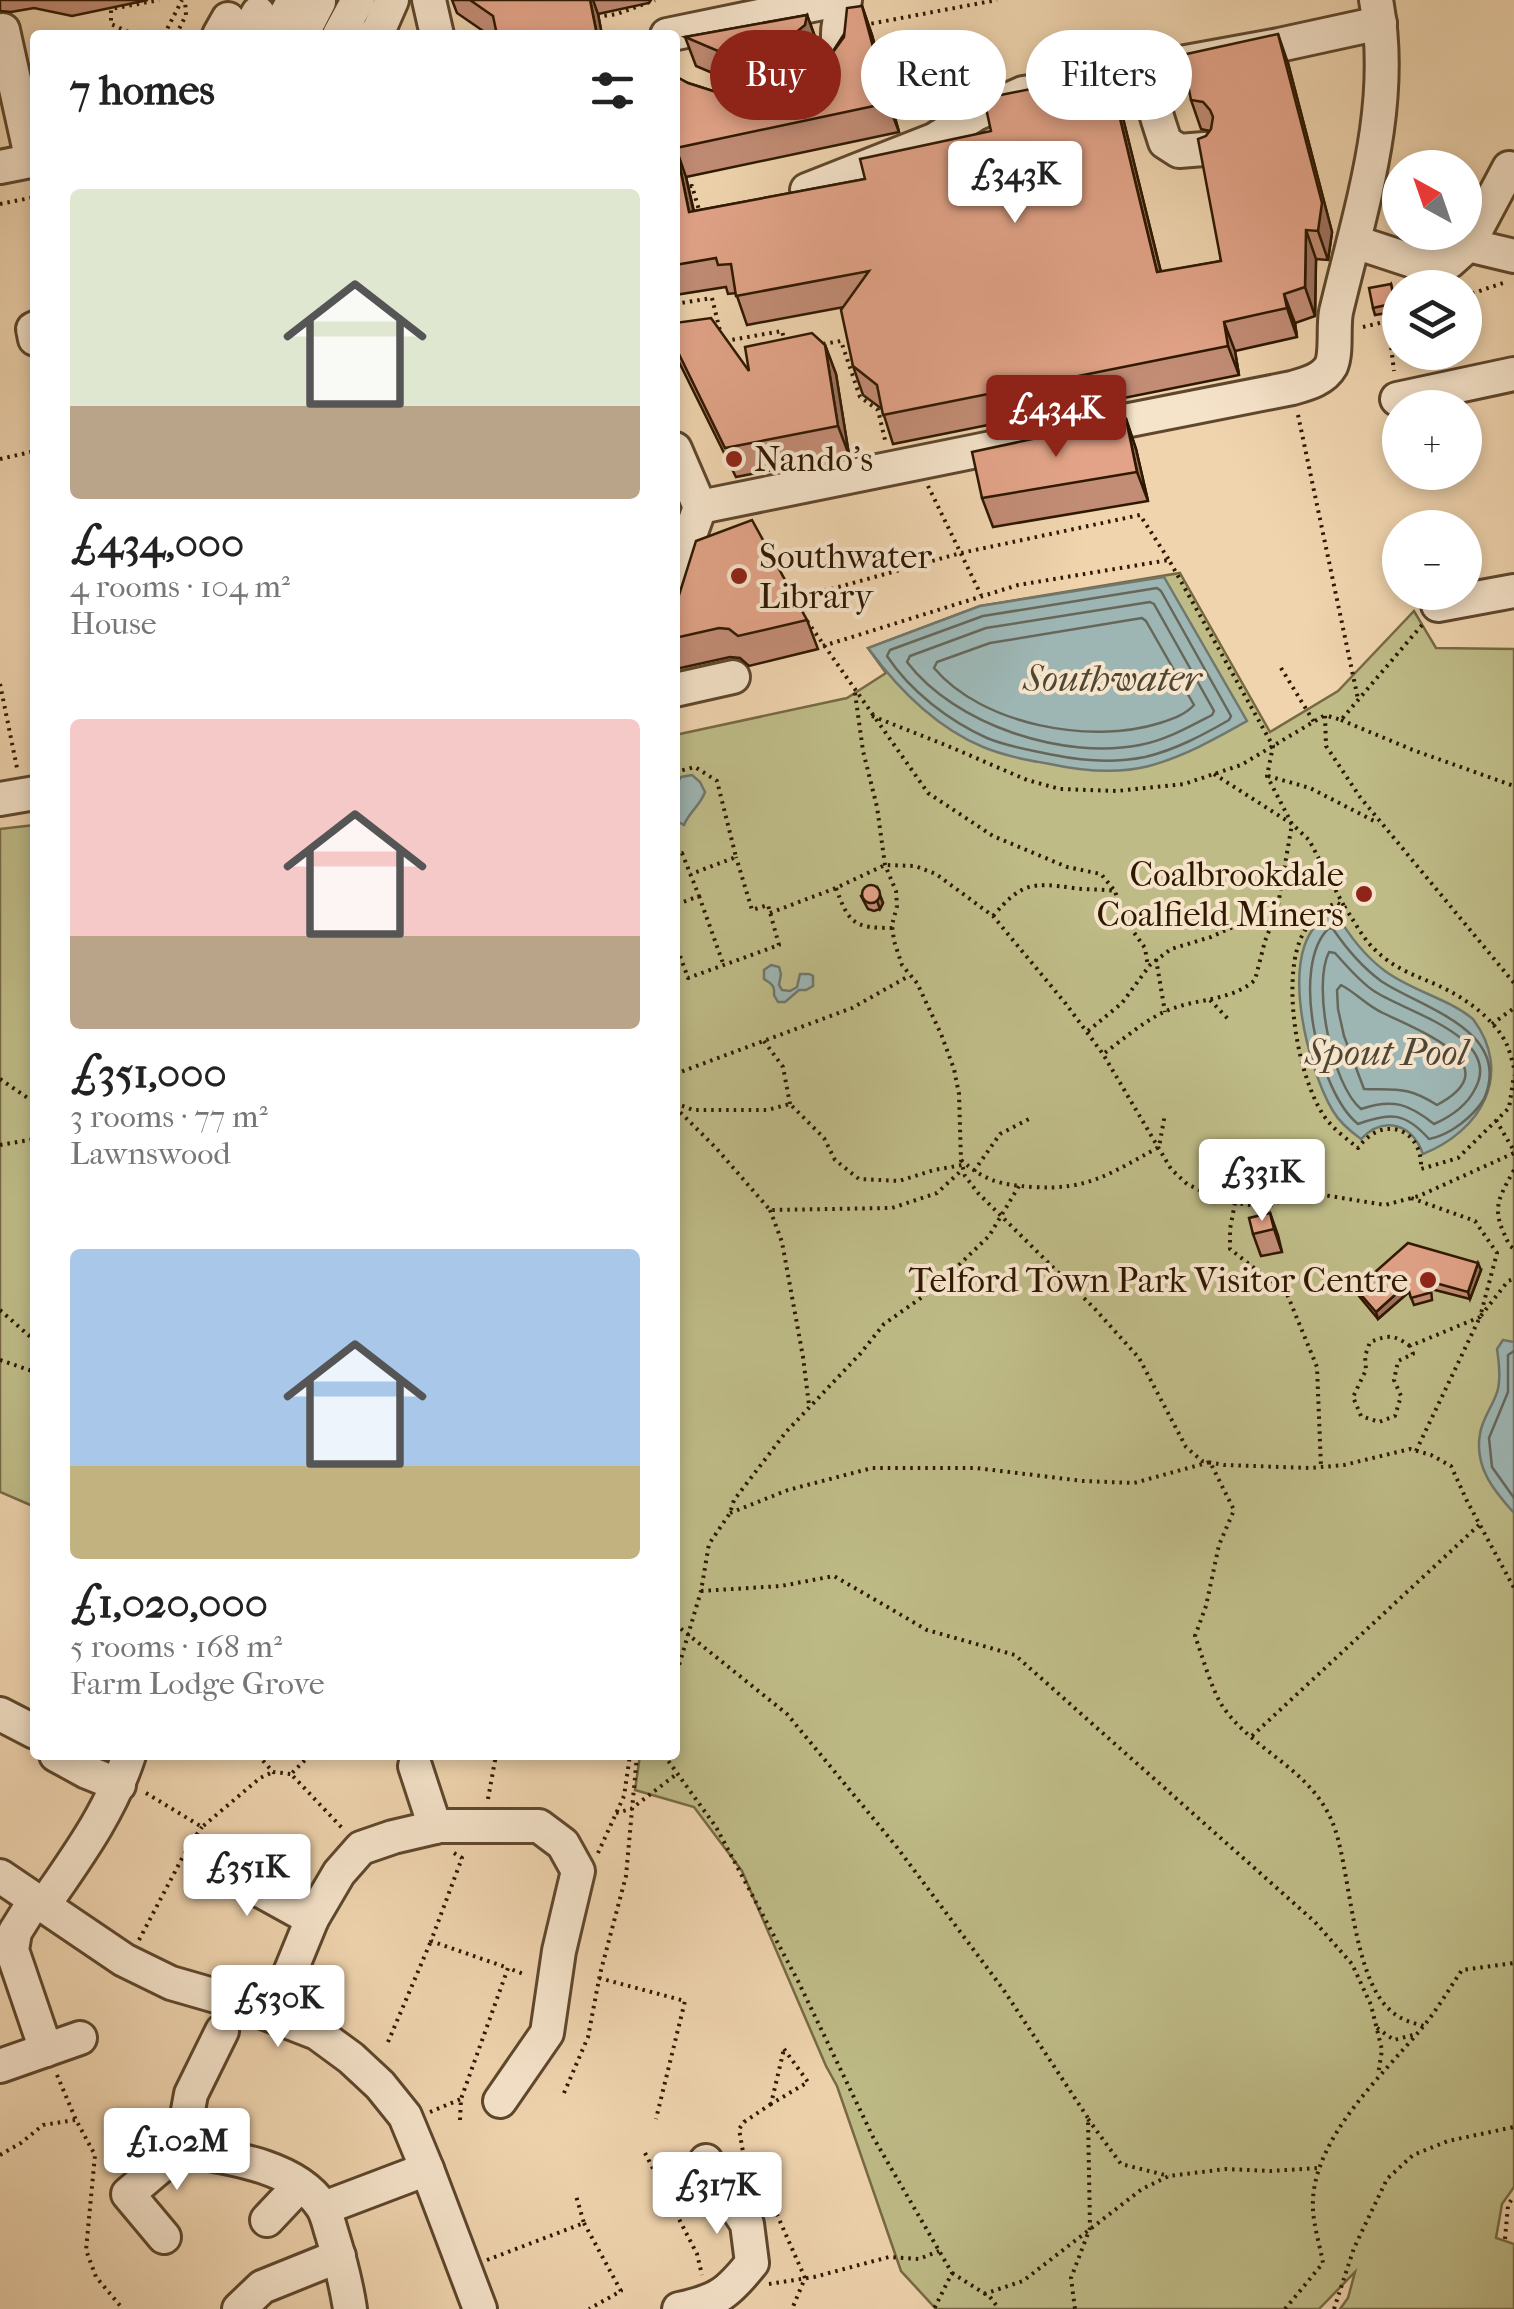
<!DOCTYPE html>
<html lang="en">
<head>
<meta charset="utf-8">
<style>
  body { margin:0; font-family:"IM FELL French Canon",serif; background:#f2f2f2; color:#222; height:100vh; display:flex; flex-direction:column; font-size:38px; white-space:nowrap }
  * { box-sizing:border-box; margin:0 }
  p { font-size:32px; color:#767676 }
  .icon { flex:none; width:55px; height:55px; fill:none; stroke:currentColor; stroke-width:2; stroke-linecap:round; stroke-linejoin:round }
  .map { position:relative; flex:1; overflow:hidden }
  .details { position:absolute; left:30px; top:30px; width:650px; height:1730px; display:flex; flex-direction:column; background:#fff; border-radius:10px; box-shadow:0 5px 15px #0003 }
  .details>* { flex:none }
  .top-card { position:absolute; left:710px; top:30px; width:652px; height:90px; display:flex; gap:20px }
  .needle { width:65px; rotate:320deg }
  .buttons { position:absolute; left:1382px; top:150px; display:grid; gap:20px }
  .buttons a { display:grid; place-items:center; width:100px; height:100px; border-radius:50%; background:#fff; box-shadow:0 5px 15px #0003; font-size:50px }
  .price { position:absolute; translate:-50% -85px; padding:0 22px; border-radius:10px; background:#fff; color:#222; font-size:32px; line-height:65px; filter:drop-shadow(0 2px 5px #0008) }
  .price::after { content:''; position:absolute; left:50%; top:60px; width:30px; height:22px; margin-left:-15px; background:inherit; clip-path:polygon(0 0,100% 0,50% 100%) }
  .price.selected { background:#8f2418; color:#fff }
  ul { padding:0; list-style:none }
  li { display:grid; align-content:center; gap:20px; height:530px; padding:0 40px }
  li span { display:grid; place-items:center; height:310px; border-radius:10px; color:#555 }
  li>.icon { margin-inline-start:auto }
  span .icon { width:180px; height:180px; fill:#fffc; stroke-width:1 }
  li b { font-size:42px }
  h2 { display:flex; justify-content:space-between; align-items:center; height:120px; padding:0 40px; font-size:42px }
  .chip { padding:0 35px; border-radius:45px; background:#fff; box-shadow:0 5px 15px #0003; font-size:35px; line-height:90px }
  .chip.selected { background:#8f2418; color:#fff }
  .map>svg:first-child { display:block }
  .green { fill:#bebb87; stroke:#766a44; stroke-width:2.5 }
  .water { fill:#9db6b4; stroke:#71776c; stroke-width:2.5 }
  .lines { fill:none; stroke-linecap:round; stroke-linejoin:round }
  .shore { stroke:#66675a; stroke-width:2.5 }
  .minor-casing { stroke:#5e472c; stroke-width:38 }
  .path { stroke:#2e1800; stroke-width:4; stroke-dasharray:2.5 5; stroke-linecap:butt }
  .minor { stroke:#f5e3ca; stroke-width:32 }
  .wall { fill:#c28c75; stroke:#2e1800; stroke-width:2.5 }
  .shaded-wall { fill:#9e725f; stroke:#2e1800; stroke-width:2.5 }
  .building { fill:#e2a388; stroke:#2e1800; stroke-width:2.5 }
  .poi-dot { fill:#8f2418; stroke:#f5e3ca; stroke-width:4 }
  .labels { text-anchor:middle; dominant-baseline:central; stroke-width:8; stroke-linejoin:round; paint-order:stroke }
  .poi-label { font-size:35px; fill:#2e1800; stroke:#f5e3ca; text-anchor:start }
  .water-label { font-size:38px; font-style:italic; fill:#4f4736; stroke:#f5e3ca }
</style>
</head>
<body>
<div class="map">
<svg width="1514" height="2309" viewBox="0 0 1514 2309">
  <rect width="100%" height="100%" fill="#efd4ae"/>
  <filter id="stains"><feTurbulence type="fractalNoise" baseFrequency=".002" numOctaves="4"/><feColorMatrix values="0 0 0 0 .2 0 0 0 0 .09 0 0 0 0 .02 0 0 0 .5 -.17"/></filter>
  <radialGradient id="worn" r=".72"><stop offset=".6" stop-color="#630" stop-opacity="0"/><stop offset="1" stop-color="#630" stop-opacity=".3"/></radialGradient>
  <g class="green">
    <polygon points="1180,573 1270,732 1338,691 1414,611 1436,648 1514,649 1514,2187 1502,2204 1496,2238 1514,2244 1514,2309 1340,2309 1348,2298 1355,2272 1319,2309 936,2309 901,2271 837,2086 826,2066 742,1871 694,1807 635,1790 640,1755 675,1755 675,735 847,698 886,673 868,648 980,606"/>
    <polygon points="35,825 35,1507 0,1492 0,829"/>
  </g>
  <g class="water">
    <path d="M1164 577 1247 721C1215 739 1185 756 1149 766 1118 774 1082 771 1050 764 1027 760 1005 756 983 747 935 727 898 689 868 648L980 606Z"/>
    <path d="M692 775 700 782 705 792C700 806 689 812 684 825L675 820V786L681 777Z"/>
    <path d="M1336 913C1348 934 1365 956 1385 971 1412 991 1447 998 1473 1019 1514 1074 1481 1131 1423 1154 1412 1124 1384 1115 1361 1139 1350 1131 1340 1123 1333 1111 1308 1070 1270 933 1336 913Z"/>
    <path d="M771 965 779 967 781 974 779 985 782 990 790 991 797 987 800 974H809L813 976V986L806 990H799L785 1002H778L774 995C775 986 772 984 764 979V970Z"/>
    <path d="M1503 1340 1514 1342V1513C1494 1491 1474 1467 1480 1434 1482 1418 1494 1405 1498 1389 1501 1376 1499 1362 1497 1349Z"/>
  </g>
  <g class="lines">
    <g class="shore">
      <path d="M1157 588 1161 591 1231 716 1229 720C1203 735 1175 750 1145 757 1115 763 1083 761 1054 755 1031 750 1008 747 987 738 949 721 910 691 887 656L890 650 983 616Z"/>
      <path d="M1150 602 1154 604 1214 711 1212 715C1189 727 1166 740 1140 745 1063 760 955 725 907 662L910 656 986 628Z"/>
      <path d="M1142 618 1146 621 1194 705C1185 715 1172 719 1160 723 1091 745 982 725 934 668L937 662 990 643Z"/>
      <path d="M1329 928 1333 929C1346 948 1362 967 1381 981 1419 1007 1514 1030 1484 1099 1473 1117 1450 1135 1429 1139 1405 1112 1390 1112 1358 1124 1319 1093 1289 966 1329 928Z"/>
      <path d="M1329 952 1335 953C1347 966 1359 981 1374 991 1403 1011 1504 1037 1475 1089 1467 1105 1450 1117 1434 1124 1409 1104 1393 1098 1361 1109 1332 1085 1312 986 1329 952Z"/>
      <path d="M1341 985C1355 992 1366 1005 1381 1012 1414 1029 1514 1064 1437 1105 1407 1086 1397 1090 1364 1089L1344 1036 1338 1009 1337 990Z"/>
      <polyline points="1514,1351 1508,1355 1508,1392 1489,1438 1492,1467 1514,1498"/>
    </g>
    <defs>
      <g id="minor">
        <polyline points="429,0 437,35"/>
        <polyline points="0,31 3,30 32,161"/>
        <polyline points="219,35 228,19"/>
        <polyline points="246,35 258,13"/>
        <polyline points="274,35 290,7"/>
        <polyline points="302,35 319,2"/>
        <polyline points="339,35 358,0"/>
        <polyline points="374,35 378,32 392,0"/>
        <polyline points="667,35 837,0"/>
        <path d="M820 78C837 62 838 56 838 33 838 22 842 11 845 0"/>
        <path d="M1204 149 1179 151 1165 142C1155 108 1141 88 1175 64L1279 45 1380 23"/>
        <polyline points="0,167 35,160"/>
        <polyline points="807,190 934,140 976,114 1023,93 1134,77 1155,86"/>
        <polyline points="1355,242 1428,266 1449,262 1468,245 1514,256"/>
        <polyline points="1468,245 1509,168"/>
        <polyline points="35,328 33,329 35,339"/>
        <polyline points="1397,399 1514,374"/>
        <path d="M1084 429 1292 388C1306 384 1323 380 1331 366 1337 353 1333 328 1336 312 1360 210 1396 106 1376 0"/>
        <polyline points="675,449 700,507 1016,443"/>
        <polyline points="675,577 700,507"/>
        <polyline points="1438,605 1514,591"/>
        <polyline points="675,690 733,677"/>
        <polyline points="0,799 35,793"/>
        <polyline points="0,1714 35,1732"/>
        <polyline points="56,1755 87,1772 119,1785"/>
        <polyline points="415,1766 435,1827"/>
        <polyline points="212,1864 312,1919"/>
        <polyline points="0,1876 124,1960 171,1983 237,2002 317,2033 351,2058 380,2085 405,2116 427,2169 480,2309"/>
        <polyline points="35,1900 15,1932 12,1950 46,2050"/>
        <path d="M44 1905C77 1857 111 1811 129 1755"/>
        <polyline points="273,2014 312,1919 339,1873 361,1848 393,1837 440,1826 539,1826 563,1844 578,1871 559,1951 547,2033 500,2101"/>
        <path d="M222 2031 191 2094 181 2149C226 2157 294 2165 321 2205 327 2213 329 2225 332 2234 340 2260 346 2282 350 2309"/>
        <polyline points="0,2066 80,2038"/>
        <polyline points="324,2208 427,2169"/>
        <polyline points="267,2220 300,2185"/>
        <polyline points="164,2237 128,2194 181,2149"/>
        <polyline points="239,2309 262,2287 339,2256"/>
        <path d="M679 2309C718 2301 728 2293 752 2263L747 2224 706 2161"/>
      </g>
    </defs>
    <use href="#minor" class="minor-casing"/>
    <g class="path">
      <polyline points="597,17 617,14 655,0"/>
      <polyline points="864,25 997,0"/>
      <polyline points="135,35 111,24 111,9 159,0"/>
      <polyline points="164,35 182,0"/>
      <polyline points="176,35 186,15 185,0"/>
      <polyline points="675,189 692,186 699,210"/>
      <polyline points="0,204 35,197"/>
      <polyline points="1465,296 1503,283"/>
      <polyline points="675,304 712,298 721,335"/>
      <polyline points="1388,321 1400,317"/>
      <polyline points="1363,327 1388,321 1394,371"/>
      <polyline points="725,341 782,331 785,343"/>
      <polyline points="823,344 841,341 860,397 878,410 885,440"/>
      <polyline points="1298,415 1358,699"/>
      <polyline points="0,459 35,451"/>
      <polyline points="928,486 981,595"/>
      <polyline points="795,599 961,553 1140,515 1169,560"/>
      <polyline points="807,621 928,793 993,836 1067,867 1101,874 1115,891"/>
      <polyline points="1422,625 1341,720 1325,715 1326,746 1360,797 1514,983"/>
      <path d="M823 646 1018 585 1169 560 1273 746 1267 776 1292 824 1277 911 1265 941 1255 980C1231 1001 1200 998 1171 1009 1147 1018 1124 1039 1103 1054"/>
      <polyline points="1281,668 1314,722"/>
      <polyline points="0,684 17,768"/>
      <polyline points="855,693 863,751 877,807 885,865 896,891 897,906 892,925 894,941 902,965 917,983 941,1034 954,1069 959,1094 961,1160 965,1176 978,1193 1095,1309 1139,1358 1186,1447 1202,1461 1224,1465 1310,1468 1344,1465 1410,1449 1431,1455 1451,1466 1467,1501 1514,1588"/>
      <polyline points="872,716 948,746 1027,780 1060,789 1117,791 1184,784 1241,765 1325,715"/>
      <polyline points="1341,720 1413,750 1514,786"/>
      <polyline points="675,772 695,767 717,781 736,857 691,874"/>
      <polyline points="1214,774 1292,824 1309,840 1344,906"/>
      <polyline points="1268,776 1310,788 1378,823"/>
      <polyline points="675,856 682,853 699,896 675,905"/>
      <path d="M836 888C849 924 854 928 893 928"/>
      <polyline points="699,896 724,966"/>
      <path d="M1319 911C1311 921 1303 931 1299 943 1283 988 1298 1077 1324 1116 1333 1129 1347 1139 1358 1148 1382 1114 1423 1128 1421 1169L1458 1158 1509 1108 1514 1075"/>
      <polyline points="770,913 836,888 885,865 915,866 936,874 993,916 1066,1004 1103,1054 1171,1169 1187,1184 1214,1197 1235,1203 1266,1207 1305,1192 1385,1205 1419,1196 1514,1153"/>
      <path d="M993 916C1021 883 1032 882 1073 888 1087 890 1101 889 1115 891L1123 917 1145 948 1148 967"/>
      <polyline points="675,942 688,978 779,945 768,905 752,910 736,857"/>
      <polyline points="1156,959 1165,1012"/>
      <polyline points="1210,1000 1230,1021"/>
      <polyline points="1492,1024 1514,1008"/>
      <path d="M1088 1031 1122 1003 1150 965 1171 949 1211 937 1263 913 1321 909 1337 903 1344 906C1359 928 1364 943 1387 960 1407 975 1430 980 1451 992 1472 1003 1497 1023 1507 1045 1510 1052 1512 1061 1514 1068"/>
      <polyline points="764,1041 783,1067 790,1104"/>
      <polyline points="675,1074 852,1008 909,976"/>
      <polyline points="0,1079 35,1103"/>
      <polyline points="675,1103 693,1110 767,1110 790,1104 824,1138 835,1160 859,1179 899,1181 934,1170 962,1165"/>
      <polyline points="675,1107 716,1148 770,1210 892,1208 937,1193 963,1169"/>
      <polyline points="1496,1120 1514,1151"/>
      <polyline points="0,1145 35,1139"/>
      <path d="M961 1160C985 1181 1001 1185 1033 1187 1088 1191 1113 1172 1159 1147L1165 1114"/>
      <path d="M1514 1170C1495 1204 1492 1211 1510 1246L1514 1249"/>
      <polyline points="974,1171 1000,1134 1031,1118"/>
      <polyline points="1235,1203 1230,1229 1230,1249 1287,1294 1317,1367 1321,1467"/>
      <polyline points="770,1210 782,1242 803,1357 809,1405"/>
      <polyline points="0,1310 35,1341"/>
      <path d="M1410 1346C1393 1334 1389 1335 1370 1342L1365 1356 1366 1370 1353 1397 1361 1416 1379 1422 1395 1416 1401 1396 1394 1380 1398 1361 1413 1354 1410 1346 1480 1317 1497 1253 1475 1221 1411 1198"/>
      <polyline points="0,1360 35,1372"/>
      <polyline points="1416,1451 1480,1317 1508,1281 1514,1279"/>
      <path d="M730 1513 788 1490 872 1468H976L1083 1481 1134 1483 1210 1462 1234 1510 1219 1545 1206 1606 1195 1636C1202 1655 1212 1691 1223 1707 1257 1755 1314 1769 1335 1829 1351 1877 1353 1977 1390 2010 1399 2019 1412 2023 1424 2026"/>
      <polyline points="701,1591 781,1586 834,1576 927,1630 1015,1655 1315,1922 1352,1964 1371,2005 1382,2050 1378,2075"/>
      <polyline points="675,1624 787,1714 896,1846 1003,1989 1088,2118 1090,2228 1071,2278 1075,2309"/>
      <polyline points="675,1679 701,1591 709,1544 730,1513 734,1500 786,1432 860,1354 884,1324 935,1288 989,1236 1019,1186"/>
      <polyline points="1252,1736 1479,1525"/>
      <polyline points="258,1755 273,1772 291,1774"/>
      <polyline points="310,1755 291,1774 344,1830"/>
      <polyline points="664,1755 716,1827 798,1981 873,2137 952,2273 934,2309"/>
      <polyline points="146,1793 202,1827 260,1778 273,1772"/>
      <polyline points="488,1799 496,1755"/>
      <polyline points="616,1813 631,1809 678,1773"/>
      <polyline points="454,1853 462,1858 431,1941 508,1968"/>
      <polyline points="598,1853 624,1796 630,1755"/>
      <polyline points="139,1940 188,1847 202,1827"/>
      <polyline points="599,1978 685,2001 656,2119"/>
      <polyline points="1377,2028 1394,2040 1413,2035"/>
      <polyline points="388,2042 431,1941"/>
      <polygon points="784,2049 808,2082 771,2104"/>
      <polyline points="57,2075 76,2120 95,2155 86,2250 96,2277 123,2309"/>
      <polyline points="564,2093 588,2037 600,1974 626,1876 637,1755"/>
      <polyline points="771,2104 744,2122 739,2129 743,2152 775,2210 805,2278 792,2309"/>
      <polyline points="430,2112 461,2099"/>
      <polyline points="1088,2119 1121,2164 1169,2176"/>
      <polyline points="460,2120 461,2099 508,1968 526,1975"/>
      <polyline points="645,2153 697,2254 702,2275"/>
      <polyline points="0,2155 21,2143 43,2125 75,2120"/>
      <polyline points="584,2223 621,2291 589,2309"/>
      <polyline points="1505,2239 1508,2205 1514,2196"/>
      <polyline points="487,2260 584,2223 576,2196"/>
      <polyline points="952,2273 990,2297 999,2309"/>
      <polyline points="769,2284 814,2277 889,2257 919,2259 939,2251"/>
      <polyline points="984,2294 1023,2281 1142,2189 1169,2176 1226,2169 1271,2171 1317,2168"/>
      <path d="M1285 2309 1323 2263C1320 2246 1314 2227 1313 2210 1309 2141 1382 2076 1422 2028 1437 2010 1449 1989 1462 1970L1514 1963"/>
      <polyline points="1334,2309 1354,2248 1387,2179 1413,2155 1448,2141 1514,2127"/>
    </g>
    <use href="#minor" class="minor"/>
  </g>
  <g class="wall">
    <polygon points="0,0 148,0 72,16 34,8 11,12 0,11"/>
    <polygon points="452,0 651,0 649,3 598,14 602,35 489,35 457,13"/>
    <polygon points="862,6 872,35 899,132 686,177 694,211 865,179 1119,102 1161,272 1221,261 1206,136 1210,131 1201,129 1191,100 1288,63 1332,232 1328,260 1316,259 1315,316 1295,323 1297,337 1235,351 1239,375 893,444 882,409 863,395 853,366 844,307 747,325 736,293 728,294 726,287 675,295 675,76 688,83 716,92 740,93 770,87 801,75 828,59"/>
    <polygon points="807,15 818,45 815,55 805,63 782,73 747,83 729,80 696,66 685,37"/>
    <polygon points="1391,284 1398,311 1375,315 1373,308"/>
    <polygon points="675,323 749,371 825,345 836,374 849,455 736,477 675,354"/>
    <polygon points="1126,419 1136,449 1148,501 993,527 982,498"/>
    <polygon points="675,608 807,620 818,649 749,666 740,658 730,657 676,669"/>
    <polygon points="877,887 883,903 880,909 874,911 868,909 861,896"/>
    <polygon points="1270,1213 1282,1252 1261,1256 1253,1234"/>
    <polygon points="1481,1270 1470,1299 1431,1289 1432,1300 1414,1305 1409,1292 1378,1319 1359,1296 1356,1289"/>
  </g>
  <g class="shaded-wall">
    <polygon points="590,0 593,0 598,14 602,35 597,35"/>
    <polygon points="862,6 872,35 899,132 888,103"/>
    <polygon points="807,15 818,45 815,55 805,63 794,34"/>
    <polygon points="1278,34 1288,63 1332,232 1328,260 1318,231"/>
    <polygon points="1109,73 1119,102 1168,301 1157,272"/>
    <polygon points="676,148 686,177 700,241 689,212"/>
    <polygon points="1306,230 1316,259 1315,316 1305,287"/>
    <polygon points="1284,294 1295,323 1297,337 1287,308"/>
    <polygon points="1224,322 1235,351 1239,375 1228,346"/>
    <polygon points="825,345 836,374 849,455 838,426"/>
    <polygon points="1126,419 1136,449 1148,501 1137,472"/>
    <polygon points="880,896 883,903 880,909 877,901"/>
    <polygon points="1270,1213 1278,1235 1282,1252 1274,1229"/>
    <polygon points="1478,1263 1481,1270 1470,1299 1468,1292"/>
    <polygon points="1407,1284 1410,1291 1378,1319 1376,1312"/>
  </g>
  <g class="building">
    <polygon points="470,0 590,0 597,35 497,35 493,16"/>
    <polygon points="862,6 888,103 676,148 689,212 865,179 860,159 991,131 984,99 986,98 1109,73 1157,272 1221,261 1198,139 1206,136 1211,129 1213,117 1210,110 1203,102 1191,100 1182,55 1278,34 1322,203 1318,231 1306,230 1305,287 1284,294 1287,308 1224,322 1228,346 883,415 877,385 853,366 841,310 869,271 736,296 731,264 718,265 716,258 675,265 675,76 688,83 716,92 740,93 770,87 801,75 828,59 844,37 847,8"/>
    <polygon points="807,15 805,25 794,34 772,44 737,53 718,51 685,37"/>
    <polygon points="1391,284 1395,303 1373,308 1369,288"/>
    <polygon points="711,318 749,371 745,347 812,333 825,345 838,426 725,448 675,346 675,323"/>
    <polygon points="1126,419 1137,472 982,498 972,452"/>
    <polygon points="752,520 807,620 738,636 729,629 719,628 675,638 675,608 696,541"/>
    <circle cx="871" cy="894" r="9"/>
    <polygon points="1270,1213 1274,1229 1253,1234 1249,1218"/>
    <polygon points="1408,1243 1478,1263 1468,1292 1428,1281 1429,1293 1411,1298 1407,1284 1376,1312 1356,1289"/>
  </g>
  <g class="poi-dot">
    <circle cx="734" cy="459" r="10"/>
    <circle cx="739" cy="576" r="10"/>
    <circle cx="1364" cy="894" r="10"/>
    <circle cx="1428" cy="1280" r="10"/>
  </g>
  <g class="labels">
    <g class="poi-label">
      <text x="754" y="459">Nando's</text>
      <text x="759" y="556">Southwater<tspan x="759" dy="40">Library</tspan></text>
      <text x="1344" y="874" text-anchor="end">Coalbrookdale<tspan x="1344" dy="40">Coalfield Miners</tspan></text>
      <text x="1408" y="1280" text-anchor="end">Telford Town Park Visitor Centre</text>
    </g>
    <g class="water-label">
      <text x="1112" y="678">Southwater</text>
      <text x="1386" y="1052">Spout Pool</text>
    </g>
  </g>
  <rect width="100%" height="100%" filter="url(#stains)"/>
  <rect width="100%" height="100%" fill="url(#worn)"/>
</svg>
<div class="buttons">
<a><svg class="needle" viewBox="-14 -14 28 28"><path d="M0-13l5 13h-10z" fill="#e53935"/><path d="M0 13l5-13h-10z" fill="#767676"/></svg></a>
<a><svg class="icon" aria-label="layers" viewBox="0 0 24 24"><path d="M12 4l9 5-9 5-9-5zM3 14l9 5 9-5"/></svg></a>
<a>+</a>
<a>−</a>
</div>
<b class="price" style="left:1015px;top:226px">£343K</b>
<b class="price selected" style="left:1056px;top:460px">£434K</b>
<b class="price" style="left:1262px;top:1224px">£331K</b>
<b class="price" style="left:247px;top:1919px">£351K</b>
<b class="price" style="left:278px;top:2050px">£530K</b>
<b class="price" style="left:177px;top:2193px">£1.02M</b>
<b class="price" style="left:717px;top:2237px">£317K</b>
<div class="top-card">
<a class="chip selected">Buy</a>
<a class="chip">Rent</a>
<a class="chip">Filters</a>
</div>
<section class="details">
<h2>7 homes<svg class="icon" aria-label="filters" viewBox="0 0 24 24"><path d="M4 7h16M4 17h16"/><circle cx="9" cy="7" r="2"/><circle cx="15" cy="17" r="2"/></svg></h2>
<ul>
<li><span style="background:linear-gradient(#dfe7d0 70%,#b9a48a 0)"><svg class="icon" aria-label="home" viewBox="0 0 24 24"><path d="M3 11l9-7 9 7M6 9v11h12V9"/></svg></span><div><b>£434,000</b><p>4 rooms · 104 m²</p><p>House</p></div></li>
<li><span style="background:linear-gradient(#f6c9c9 70%,#b9a48a 0)"><svg class="icon" aria-label="home" viewBox="0 0 24 24"><path d="M3 11l9-7 9 7M6 9v11h12V9"/></svg></span><div><b>£351,000</b><p>3 rooms · 77 m²</p><p>Lawnswood</p></div></li>
<li><span style="background:linear-gradient(#a9c7e8 70%,#c2b280 0)"><svg class="icon" aria-label="home" viewBox="0 0 24 24"><path d="M3 11l9-7 9 7M6 9v11h12V9"/></svg></span><div><b>£1,020,000</b><p>5 rooms · 168 m²</p><p>Farm Lodge Grove</p></div></li>
</ul>
</section>
</div>
</body>
</html>
